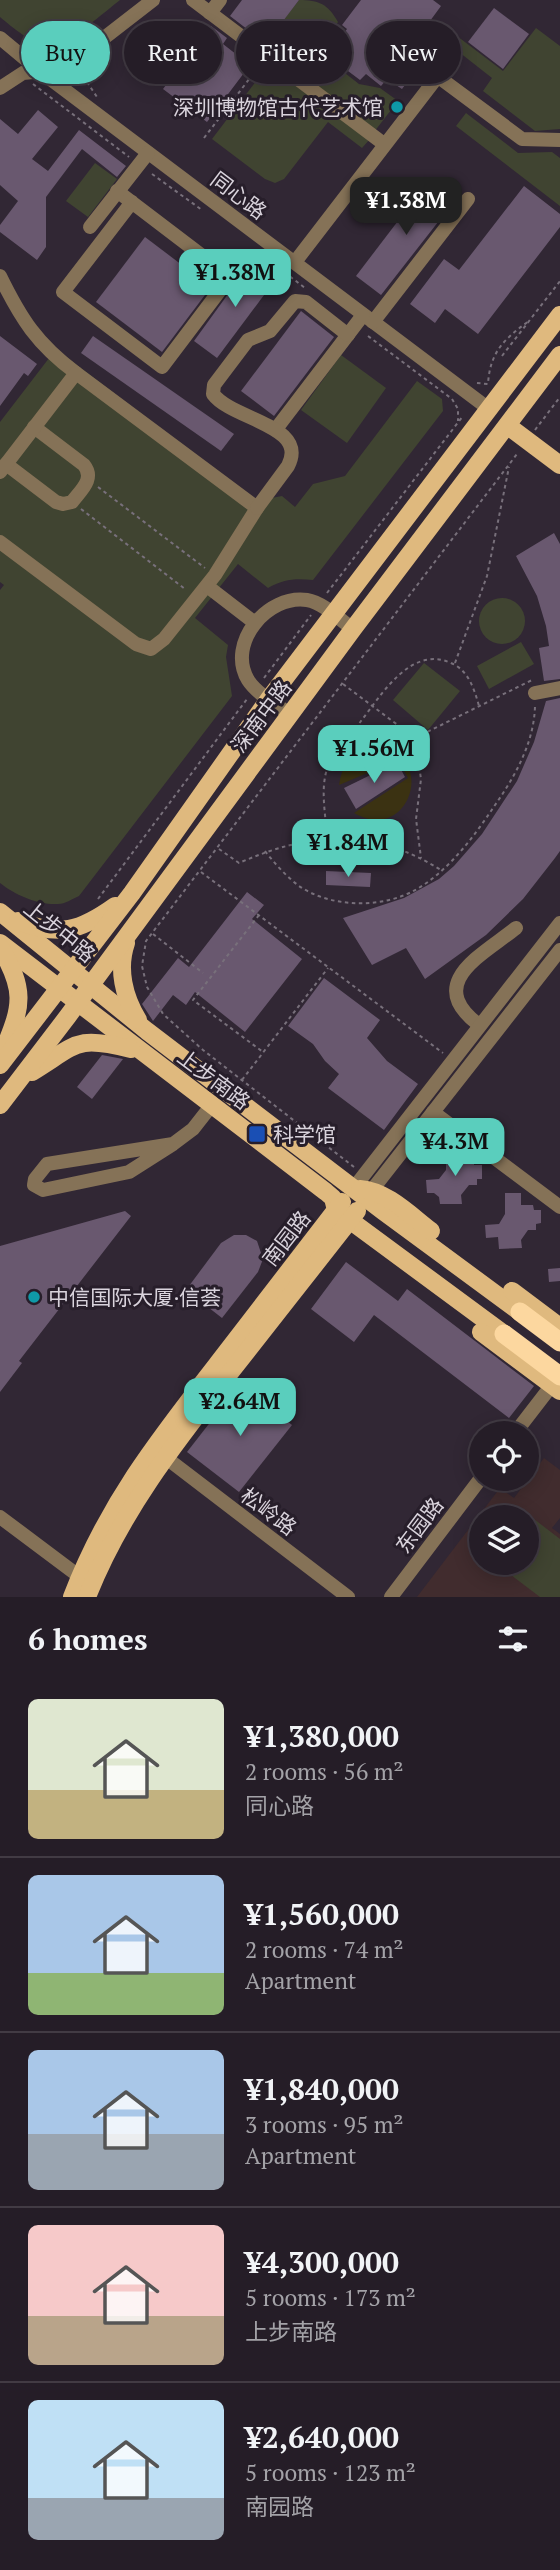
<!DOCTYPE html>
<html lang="en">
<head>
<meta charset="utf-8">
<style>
  body { margin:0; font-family:"PT Serif","Noto Sans SC",serif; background:#312a33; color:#f1f3f6; height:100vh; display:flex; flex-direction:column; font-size:26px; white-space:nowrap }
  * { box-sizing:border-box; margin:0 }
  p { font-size:23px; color:#a3a2a7 }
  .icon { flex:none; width:38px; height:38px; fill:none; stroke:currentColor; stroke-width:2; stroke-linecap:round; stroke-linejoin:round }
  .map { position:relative; height:1597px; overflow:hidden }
  .drawer { display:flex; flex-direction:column; background:#251d27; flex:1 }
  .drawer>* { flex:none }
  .banner { position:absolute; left:21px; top:21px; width:518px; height:63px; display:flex; gap:14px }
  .tools { position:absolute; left:469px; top:1421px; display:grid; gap:14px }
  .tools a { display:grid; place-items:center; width:70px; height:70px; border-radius:50%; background:#251d27; box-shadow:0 4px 18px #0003,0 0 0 2px #423b44; font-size:35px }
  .price { position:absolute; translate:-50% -60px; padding:0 16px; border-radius:14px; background:#5acebd; color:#111; font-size:23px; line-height:46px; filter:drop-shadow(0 2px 4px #0008) }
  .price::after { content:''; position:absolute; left:50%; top:42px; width:21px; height:16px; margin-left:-10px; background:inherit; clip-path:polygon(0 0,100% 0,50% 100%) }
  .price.on { background:#222; color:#fff }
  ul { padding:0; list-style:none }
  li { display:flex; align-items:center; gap:21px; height:175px; padding:0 28px }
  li+li { border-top:2px solid #423b44 }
  li span { display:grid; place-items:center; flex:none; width:196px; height:140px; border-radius:10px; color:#555 }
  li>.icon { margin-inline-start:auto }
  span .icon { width:84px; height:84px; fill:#fffc; stroke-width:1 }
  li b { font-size:30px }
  h2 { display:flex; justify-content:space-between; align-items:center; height:84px; padding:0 28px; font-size:30px }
  .pill { padding:0 24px; border-radius:32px; background:#251d27; box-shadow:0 4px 18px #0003,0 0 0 2px #423b44; font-size:24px; line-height:63px }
  .pill.on { background:#5acebd; color:#111 }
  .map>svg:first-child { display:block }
  .education { fill:#412c2e; fill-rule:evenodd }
  .green { fill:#404431 }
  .sand { fill:#3b3212 }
  .building { fill:#69586f }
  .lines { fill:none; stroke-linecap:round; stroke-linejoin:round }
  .path { stroke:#78707b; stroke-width:2; stroke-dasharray:3.5 3.5; stroke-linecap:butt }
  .minor { stroke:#857257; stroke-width:14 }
  .major { stroke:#dfb97e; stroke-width:18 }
  .highway { stroke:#fcd79f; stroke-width:19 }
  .culture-dot { fill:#0f9aa8; stroke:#271e2a; stroke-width:2.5 }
  .transit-dot { fill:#1a4fb4; stroke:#271e2a; stroke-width:2.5 }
  .labels { text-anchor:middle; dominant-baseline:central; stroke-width:6; stroke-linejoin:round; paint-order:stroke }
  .poi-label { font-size:21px; fill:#d9d3dc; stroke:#271e2a; text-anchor:start }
  .street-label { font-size:21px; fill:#d9d3dc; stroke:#271e2a }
</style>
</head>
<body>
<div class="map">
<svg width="560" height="1597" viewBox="0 0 560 1597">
  <rect width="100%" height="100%" fill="#312734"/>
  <path class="education" d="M544 1458 560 1470V1518L552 1528 560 1534V1597H417L500 1488 514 1498ZM481 1517H527V1563H481Z"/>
  <g class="green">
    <path d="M0 0H120C107 10 66 46 52 46 35 47 12 27 0 17Z"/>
    <path d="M299 0C319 0 328 4 338 22L336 25 342 30 332 44 341 51 332 63 359 84 380 88 398 101 374 132 254 38 264 25 274 32Z"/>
    <polygon points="536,28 560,46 560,129 535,131 483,91 492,78 450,45 457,36 503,71"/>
    <polygon points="270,63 370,139 362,148 328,122 284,179 275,183 265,179 212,139"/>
    <polygon points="466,113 518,153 552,152 560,158 560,206 456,126"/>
    <polygon points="95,163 117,179 88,217 66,201"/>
    <path d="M56 349 256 501 282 496 295 507 313 484 345 476 417 381 442 399 443 411 313 580C296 578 283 579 268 588L238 564 195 618 228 645 226 657 232 696 79 896C72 899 65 904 58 904 38 905 15 895 0 883V590L4 585 0 582V422Z"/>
    <polygon points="341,355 386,388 347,443 301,410"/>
    <circle cx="502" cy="621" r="23"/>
    <polygon points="521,642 534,664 489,689 477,666"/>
    <polygon points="424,663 460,691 428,730 393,700"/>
    <polygon points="517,1506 560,1539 560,1597 540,1597 495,1563 527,1563 527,1517 509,1517"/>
  </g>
  <path class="sand" d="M374 747C439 750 411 846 354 813L408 778 398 760 339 785C342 764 352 751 374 747Z"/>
  <g class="building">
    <polygon points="242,0 299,0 274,33 264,25 256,36 230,16"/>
    <polygon points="361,0 433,0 441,6 430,21 438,27 431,37 438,42 427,56 421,54 414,58 411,64 415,72 402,89 387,79 381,86 366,74 360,80 340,65 349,52 337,43 347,29 342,25"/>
    <polygon points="494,8 529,34 503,69 468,42"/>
    <polygon points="211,26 227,38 223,44 250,65 207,122 163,89"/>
    <polygon points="38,110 58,127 32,159 48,171 79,130 126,166 117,177 82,149 46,197 46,247 37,260 0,232 0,225 18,201 0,185 0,119 18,134"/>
    <polygon points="430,179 456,199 381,295 356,276"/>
    <polygon points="524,186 560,214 560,227 478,334 445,309 435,323 410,304 444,259 459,270"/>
    <polygon points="145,237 211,287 162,352 96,302"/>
    <polygon points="252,261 276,279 217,358 194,341"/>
    <polygon points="301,311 334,337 274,416 241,391"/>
    <polygon points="0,336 37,364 28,376 24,373 0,406"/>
    <polygon points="93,336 234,434 221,451 81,353"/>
    <polygon points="554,533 560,544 560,679 544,681 539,648 549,646 546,626 537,596 516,556"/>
    <polygon points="560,698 560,851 555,858 523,899 486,935 425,979 406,948 372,965 343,918 404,898 439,879 454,866 482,834 517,781 534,742 546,701"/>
    <polygon points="397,762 405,777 356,809 344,788"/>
    <polygon points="326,871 371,873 370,887 326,885"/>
    <polygon points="247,892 264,905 252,919 302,959 245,1032 195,992 186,1005 173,995 153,1021 142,1004 178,958 189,967"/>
    <polygon points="324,978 380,1020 367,1038 387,1061 418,1084 384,1130 328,1088 339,1074 325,1061 313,1044 288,1026"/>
    <polygon points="102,1055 123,1059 92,1099 77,1087"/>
    <polygon points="446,1148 462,1148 462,1160 474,1160 474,1165 482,1165 482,1179 477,1179 477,1185 469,1185 461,1195 462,1204 440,1204 439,1197 434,1193 427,1193 426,1180 439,1179 446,1170"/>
    <polygon points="505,1193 521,1193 521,1205 533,1205 534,1210 541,1210 541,1223 536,1224 536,1230 528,1230 521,1240 522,1248 499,1249 498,1237 486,1238 485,1225 499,1224 505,1214"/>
    <polygon points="125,1211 131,1216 19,1361 22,1363 0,1392 0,1246"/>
    <polygon points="234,1235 246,1235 257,1241 263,1259 258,1272 222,1318 186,1290 221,1243"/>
    <polygon points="346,1262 398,1301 407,1289 534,1386 509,1418 374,1315 354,1342 311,1309"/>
    <polygon points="560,1268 560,1281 549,1282 548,1269"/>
    <polygon points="240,1384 292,1425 239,1492 187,1452"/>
  </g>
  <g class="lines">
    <g class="path">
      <polyline points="88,75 87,82 97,97"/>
      <polyline points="33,84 129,157"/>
      <polyline points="204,138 260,65"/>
      <polyline points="152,174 202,210"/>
      <polyline points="279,268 305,288"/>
      <polyline points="368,336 452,399 458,409 458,421"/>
      <polyline points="502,356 560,281"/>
      <path d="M477 383 488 384C490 352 504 339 529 321"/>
      <polyline points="535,430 560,397"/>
      <polyline points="98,487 205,568"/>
      <polyline points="81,509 185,589"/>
      <polyline points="327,593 463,416"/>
      <polyline points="455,663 487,576 509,467"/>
      <polyline points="264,678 311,615"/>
      <polyline points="343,684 415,738 421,779 416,819 421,858"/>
      <polyline points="415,738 532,680"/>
      <path d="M327 838C326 815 319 786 329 764 336 749 351 735 361 721 382 694 411 645 451 663 468 670 474 688 479 706"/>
      <path d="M219 849 239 863C310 832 372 827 441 870"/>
      <path d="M265 851C275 864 286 876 299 886 331 908 383 909 417 889 448 871 473 838 493 808 514 778 534 744 535 706"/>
      <polyline points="201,872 443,1053"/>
      <polyline points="98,899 247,699"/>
      <polyline points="259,915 193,1000 263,1052"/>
      <polyline points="153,934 203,973"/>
      <polyline points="242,1080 328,968"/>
      <polyline points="354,1167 203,1050 163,1014 147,987 142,966 146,941 517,454"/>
    </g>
    <g class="minor">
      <polyline points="193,0 384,144"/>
      <polyline points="210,13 220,0"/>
      <polyline points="0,38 41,72 489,409"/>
      <polyline points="421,64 522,139 560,140"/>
      <polyline points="0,88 23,73 64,69 153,0"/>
      <polyline points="117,191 230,277 162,367 63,292 132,202"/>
      <polyline points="90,227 148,153"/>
      <polyline points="295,262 438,76"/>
      <path d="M0 276C21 319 37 344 76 373"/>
      <polyline points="373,322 468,199"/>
      <polyline points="276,429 363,315"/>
      <path d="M6 464 56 502 63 504 72 502C81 490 95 479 84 465L34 427"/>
      <polyline points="0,472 76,373 257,508 215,575 164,639 151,649 136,644 0,542"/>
      <path d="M257 508 288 466C309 425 232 420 213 394L214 385 248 340 270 331 295 301 306 302 348 335"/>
      <polyline points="207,586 255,623"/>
      <polyline points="535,693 560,688"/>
      <path d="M290 714C277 705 257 694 248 680 226 643 268 594 307 600 324 603 340 620 353 629"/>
      <path d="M479 1025C424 983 481 956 516 928"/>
      <polyline points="433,1112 560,1207"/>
      <polyline points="173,1144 129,1172 43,1190 34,1185 35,1179 47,1164 173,1144 193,1129 211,1106"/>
      <polyline points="353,1189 560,923"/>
      <polyline points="372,1190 560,950"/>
      <polyline points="515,1433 552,1385"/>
      <polyline points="165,1457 348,1597"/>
      <polyline points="0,1517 88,1583"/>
      <polyline points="391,1597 481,1478"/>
    </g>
    <g class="major">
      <polyline points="508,426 560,465"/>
      <polyline points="0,912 147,1031 383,1211 520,1312"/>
      <path d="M18 921C60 937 80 931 115 906"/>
      <polyline points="0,943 326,1192 333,1198 336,1210 504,1334"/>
      <path d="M126 943C117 969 124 997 138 1020"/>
      <path d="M0 947C25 989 23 1005 4 1049"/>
      <polyline points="0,1065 132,893 269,699 560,315"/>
      <path d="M32 1072C78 1044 75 1035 131 1049"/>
      <polyline points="0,1105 68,1016 353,629 560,355"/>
      <path d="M360 1189C387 1191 410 1215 431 1231"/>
      <polyline points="512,1291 560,1327"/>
      <polyline points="481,1332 560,1391"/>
      <path d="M72 1597C107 1505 158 1440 218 1363 259 1309 301 1256 342 1202"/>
      <path d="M87 1597C120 1513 174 1444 229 1374 272 1320 314 1265 357 1211"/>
    </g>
    <g class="highway">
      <polyline points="520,1312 560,1342"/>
      <polyline points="504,1334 560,1376"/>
    </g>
  </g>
  <g class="culture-dot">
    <circle cx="397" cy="107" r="7"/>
    <circle cx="34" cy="1297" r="7"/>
  </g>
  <rect class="transit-dot" x="248" y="1125" width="18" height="18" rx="3.5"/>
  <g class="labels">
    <g class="poi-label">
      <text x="383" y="107" text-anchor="end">深圳博物馆古代艺术馆</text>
      <text x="273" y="1134">科学馆</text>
      <text x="48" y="1297">中信国际大厦·信荟</text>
    </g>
    <g class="street-label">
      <text transform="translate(239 195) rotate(37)">同心路</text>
      <text transform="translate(261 716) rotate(-53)">深南中路</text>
      <text transform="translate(60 931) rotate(39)">上步中路</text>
      <text transform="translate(214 1079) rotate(37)">上步南路</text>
      <text transform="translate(286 1238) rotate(-52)">南园路</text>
      <text transform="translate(269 1511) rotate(37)">松岭路</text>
      <text transform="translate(419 1525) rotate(-53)">东园路</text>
    </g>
  </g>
</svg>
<div class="tools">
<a><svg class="icon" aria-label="locate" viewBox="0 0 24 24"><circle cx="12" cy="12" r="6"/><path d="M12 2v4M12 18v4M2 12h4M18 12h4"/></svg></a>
<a><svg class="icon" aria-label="layers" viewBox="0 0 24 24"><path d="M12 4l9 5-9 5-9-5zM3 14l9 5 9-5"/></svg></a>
</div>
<b class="price on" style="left:406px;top:237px">¥1.38M</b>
<b class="price" style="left:235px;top:309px">¥1.38M</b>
<b class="price" style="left:374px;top:785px">¥1.56M</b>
<b class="price" style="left:348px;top:879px">¥1.84M</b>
<b class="price" style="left:455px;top:1178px">¥4.3M</b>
<b class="price" style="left:240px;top:1438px">¥2.64M</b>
<div class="banner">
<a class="pill on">Buy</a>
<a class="pill">Rent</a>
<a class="pill">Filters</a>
<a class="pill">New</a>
</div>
</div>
<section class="drawer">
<h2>6 homes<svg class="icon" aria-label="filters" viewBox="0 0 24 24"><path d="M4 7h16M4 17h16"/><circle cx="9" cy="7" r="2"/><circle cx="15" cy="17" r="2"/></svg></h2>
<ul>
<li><span style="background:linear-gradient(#dfe7d0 65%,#c2b280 0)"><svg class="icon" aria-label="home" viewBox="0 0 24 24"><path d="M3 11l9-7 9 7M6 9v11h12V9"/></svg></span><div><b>¥1,380,000</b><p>2 rooms · 56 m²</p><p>同心路</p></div></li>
<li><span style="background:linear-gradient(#a9c7e8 70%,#8fb573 0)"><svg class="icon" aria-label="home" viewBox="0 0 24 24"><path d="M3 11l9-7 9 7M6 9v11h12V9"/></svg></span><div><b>¥1,560,000</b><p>2 rooms · 74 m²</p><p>Apartment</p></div></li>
<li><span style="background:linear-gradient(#a9c7e8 60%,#9aa5b1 0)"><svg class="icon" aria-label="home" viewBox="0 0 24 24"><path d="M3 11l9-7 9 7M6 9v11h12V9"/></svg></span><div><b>¥1,840,000</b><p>3 rooms · 95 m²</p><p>Apartment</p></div></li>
<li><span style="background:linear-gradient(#f6c9c9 65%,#b9a48a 0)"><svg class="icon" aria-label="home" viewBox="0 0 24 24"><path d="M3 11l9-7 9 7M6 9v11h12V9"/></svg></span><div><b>¥4,300,000</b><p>5 rooms · 173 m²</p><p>上步南路</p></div></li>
<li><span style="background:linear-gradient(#bfe0f5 70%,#9aa5b1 0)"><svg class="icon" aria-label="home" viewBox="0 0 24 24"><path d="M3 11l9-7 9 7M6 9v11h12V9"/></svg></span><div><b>¥2,640,000</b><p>5 rooms · 123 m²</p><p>南园路</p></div></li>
</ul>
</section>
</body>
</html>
